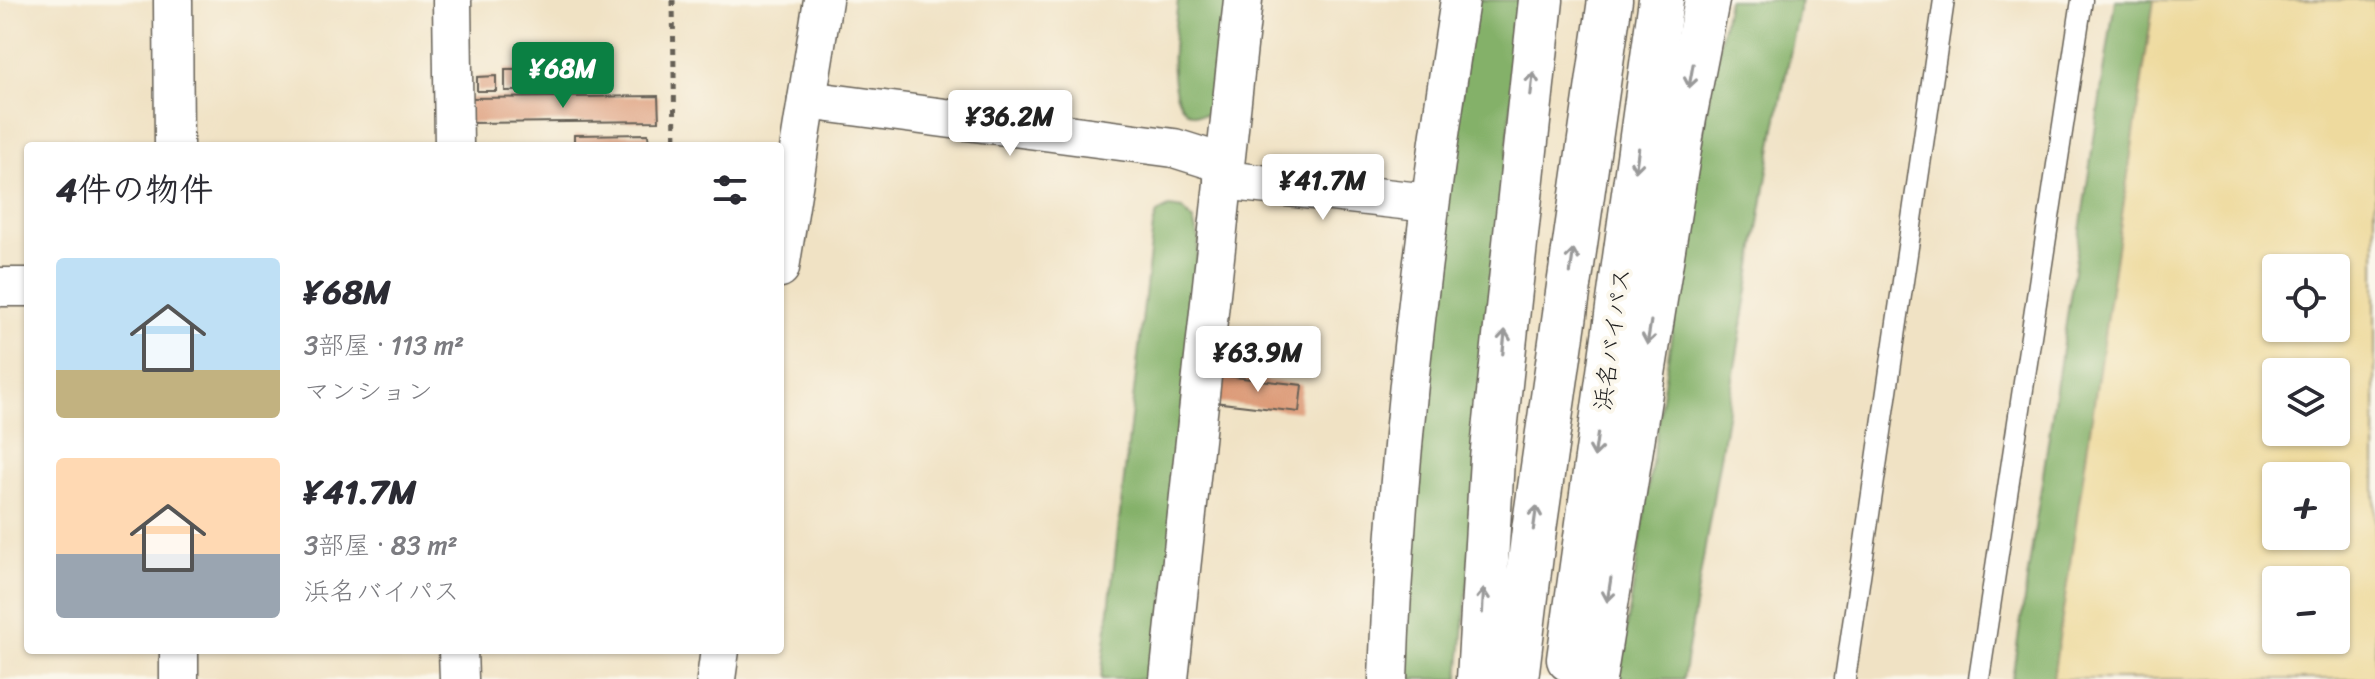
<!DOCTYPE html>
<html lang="ja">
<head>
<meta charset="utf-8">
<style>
  body { margin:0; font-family:Sriracha,"Klee One",sans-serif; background:#f2f2f3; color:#2b2b33; height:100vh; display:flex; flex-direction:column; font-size:30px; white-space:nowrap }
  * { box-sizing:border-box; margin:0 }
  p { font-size:26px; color:#7c7c81 }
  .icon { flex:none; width:44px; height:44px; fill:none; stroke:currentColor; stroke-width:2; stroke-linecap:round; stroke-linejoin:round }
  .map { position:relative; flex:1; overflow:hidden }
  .side { position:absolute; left:24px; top:142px; width:760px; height:512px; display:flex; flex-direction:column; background:#fff; border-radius:8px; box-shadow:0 2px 6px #0004 }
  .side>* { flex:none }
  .fabs { position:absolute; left:2262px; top:254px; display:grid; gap:16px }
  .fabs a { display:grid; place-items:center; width:88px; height:88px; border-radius:8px; background:#fff; box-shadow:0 2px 6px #0004; font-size:40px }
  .price { position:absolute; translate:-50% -68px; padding:0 18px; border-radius:8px; background:#fff; color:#222; font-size:26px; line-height:52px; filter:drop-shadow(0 2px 4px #0008) }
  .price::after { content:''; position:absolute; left:50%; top:48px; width:24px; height:18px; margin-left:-12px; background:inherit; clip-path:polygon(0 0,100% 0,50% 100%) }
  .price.on { background:#0b8043; color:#fff }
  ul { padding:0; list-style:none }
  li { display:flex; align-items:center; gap:24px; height:200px; padding:0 32px }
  li span { display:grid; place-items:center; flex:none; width:224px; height:160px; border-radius:8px; color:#555 }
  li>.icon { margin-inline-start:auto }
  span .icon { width:96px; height:96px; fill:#fffc; stroke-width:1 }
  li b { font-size:34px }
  h2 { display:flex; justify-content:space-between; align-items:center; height:96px; padding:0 32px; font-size:34px }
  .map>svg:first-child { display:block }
  .forest { fill:#84b169; stroke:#506642; stroke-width:2 }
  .sand { fill:#eeda9e; stroke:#857b5d; stroke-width:2; fill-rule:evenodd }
  .building { fill:#dc9976 }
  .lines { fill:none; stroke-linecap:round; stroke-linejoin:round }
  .service-casing { stroke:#666157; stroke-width:23 }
  .minor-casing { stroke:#666157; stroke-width:41 }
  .motorway-casing { stroke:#666157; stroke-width:47 }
  .path { stroke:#666157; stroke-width:5; stroke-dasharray:6 6; stroke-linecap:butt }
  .service { stroke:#fff; stroke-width:20 }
  .minor { stroke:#fff; stroke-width:38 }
  .motorway { stroke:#fff; stroke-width:44 }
  .oneway { stroke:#999 }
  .labels { text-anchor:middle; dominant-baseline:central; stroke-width:8; stroke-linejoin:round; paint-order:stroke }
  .street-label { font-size:24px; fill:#1c1c1c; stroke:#fbf7ec }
</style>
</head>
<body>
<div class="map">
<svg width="2375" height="679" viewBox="0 0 2375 679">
  <rect width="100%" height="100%" fill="#fbf7ec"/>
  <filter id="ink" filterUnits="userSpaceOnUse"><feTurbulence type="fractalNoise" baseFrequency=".0125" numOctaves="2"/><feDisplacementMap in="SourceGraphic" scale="16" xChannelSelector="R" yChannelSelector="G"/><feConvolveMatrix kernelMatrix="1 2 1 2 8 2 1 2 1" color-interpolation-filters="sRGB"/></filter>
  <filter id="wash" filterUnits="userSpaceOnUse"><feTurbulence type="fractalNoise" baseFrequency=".006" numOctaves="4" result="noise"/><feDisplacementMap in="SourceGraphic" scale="32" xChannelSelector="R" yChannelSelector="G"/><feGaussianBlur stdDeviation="1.8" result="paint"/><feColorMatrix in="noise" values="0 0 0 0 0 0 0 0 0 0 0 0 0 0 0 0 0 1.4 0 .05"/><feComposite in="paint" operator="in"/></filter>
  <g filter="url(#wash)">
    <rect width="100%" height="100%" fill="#f0e2c4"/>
    <g class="forest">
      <path d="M1178 0H1232L1217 111C1155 137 1175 30 1178 0Z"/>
      <polygon points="1473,0 1521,0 1459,679 1401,679 1421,394"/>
      <polygon points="1728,0 1801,0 1775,128 1683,679 1619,679 1704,122"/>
      <polygon points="2115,0 2154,0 2053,679 2012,679"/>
      <polygon points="1169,207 1183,209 1193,221 1199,240 1158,679 1101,679 1153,226 1157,213"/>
    </g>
    <path class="sand" d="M2154 0H2375V679H2053ZM2276 268H2336V328H2276ZM2276 372H2336V432H2276ZM2276 476H2336V536H2276ZM2276 580H2336V640H2276Z"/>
    <g id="blocks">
      <g class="building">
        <polygon points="591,68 591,90 505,91 505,69"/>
        <polygon points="496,76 496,91 477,91 477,77"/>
        <polygon points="658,96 659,121 468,123 468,98"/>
        <polygon points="648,134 649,146 574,146 574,135"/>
        <polygon points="1217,375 1302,385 1299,412 1214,402"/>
      </g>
    </g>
  </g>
  <g filter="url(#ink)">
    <use href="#blocks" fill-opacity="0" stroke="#666157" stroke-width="2"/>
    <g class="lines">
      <defs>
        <g id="service">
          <polyline points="1845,679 1944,0"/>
          <polyline points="1979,679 2082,0"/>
        </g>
        <g id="minor">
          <polyline points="173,0 174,146"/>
          <polyline points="452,0 454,146"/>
          <polyline points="807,100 1174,148 1225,164"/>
          <polyline points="1223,180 1429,203"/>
          <polyline points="780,268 823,0"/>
          <polyline points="0,287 28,287"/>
          <polyline points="179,650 179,679"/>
          <polyline points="458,650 459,679"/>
          <polyline points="716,679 720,650"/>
          <polyline points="1169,679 1243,0"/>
          <path d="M1388 679C1396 451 1425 225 1460 0"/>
        </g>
        <g id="motorway">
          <polyline points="1569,659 1661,0"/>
          <polyline points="1479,679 1492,459 1541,0"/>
          <polyline points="1516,679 1534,530 1610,0"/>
          <polyline points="1594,679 1684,118 1707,0"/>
        </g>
      </defs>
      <use href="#service" class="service-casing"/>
      <use href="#minor" class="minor-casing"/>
      <use href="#motorway" class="motorway-casing"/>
      <polyline class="path" points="673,0 675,146"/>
      <use href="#service" class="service"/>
      <use href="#minor" class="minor"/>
      <use href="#motorway" class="motorway"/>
    </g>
    <defs><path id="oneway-shaft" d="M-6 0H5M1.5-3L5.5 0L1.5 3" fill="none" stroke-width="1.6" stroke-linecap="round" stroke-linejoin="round" transform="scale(2)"/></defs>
    <g class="oneway">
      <use href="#oneway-shaft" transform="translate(1691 76) rotate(100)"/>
      <use href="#oneway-shaft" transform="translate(1532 84) rotate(-84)"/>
      <use href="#oneway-shaft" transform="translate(1637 160) rotate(98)"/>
      <use href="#oneway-shaft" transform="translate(1572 261) rotate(-82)"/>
      <use href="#oneway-shaft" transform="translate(1649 333) rotate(99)"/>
      <use href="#oneway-shaft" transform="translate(1504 342) rotate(-84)"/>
      <use href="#oneway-shaft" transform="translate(1596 445) rotate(98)"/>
      <use href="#oneway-shaft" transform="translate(1535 518) rotate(-82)"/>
      <use href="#oneway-shaft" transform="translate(1609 590) rotate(99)"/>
      <use href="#oneway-shaft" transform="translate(1483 601) rotate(-87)"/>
    </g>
  </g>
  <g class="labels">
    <g class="street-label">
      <text transform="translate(1612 339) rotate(-82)">浜名バイパス</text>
    </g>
  </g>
</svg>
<div class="fabs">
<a><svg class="icon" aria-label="locate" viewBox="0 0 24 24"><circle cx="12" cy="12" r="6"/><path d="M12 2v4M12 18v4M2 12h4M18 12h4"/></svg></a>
<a><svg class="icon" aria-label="layers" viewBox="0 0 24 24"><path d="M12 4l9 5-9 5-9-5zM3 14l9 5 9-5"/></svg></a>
<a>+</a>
<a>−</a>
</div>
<b class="price on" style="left:563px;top:110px">¥68M</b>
<b class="price" style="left:1010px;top:158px">¥36.2M</b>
<b class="price" style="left:1323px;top:222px">¥41.7M</b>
<b class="price" style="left:1258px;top:394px">¥63.9M</b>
<section class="side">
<h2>4件の物件<svg class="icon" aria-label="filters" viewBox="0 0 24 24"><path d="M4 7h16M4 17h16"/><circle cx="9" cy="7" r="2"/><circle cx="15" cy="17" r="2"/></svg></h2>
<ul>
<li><span style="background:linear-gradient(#bfe0f5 70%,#c2b280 0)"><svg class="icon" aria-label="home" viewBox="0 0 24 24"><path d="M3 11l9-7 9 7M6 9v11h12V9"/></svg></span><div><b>¥68M</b><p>3部屋 · 113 m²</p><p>マンション</p></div></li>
<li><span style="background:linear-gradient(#ffd9b3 60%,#9aa5b1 0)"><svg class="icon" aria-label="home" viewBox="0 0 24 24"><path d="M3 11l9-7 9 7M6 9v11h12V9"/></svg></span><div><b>¥41.7M</b><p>3部屋 · 83 m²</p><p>浜名バイパス</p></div></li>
</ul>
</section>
</div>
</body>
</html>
